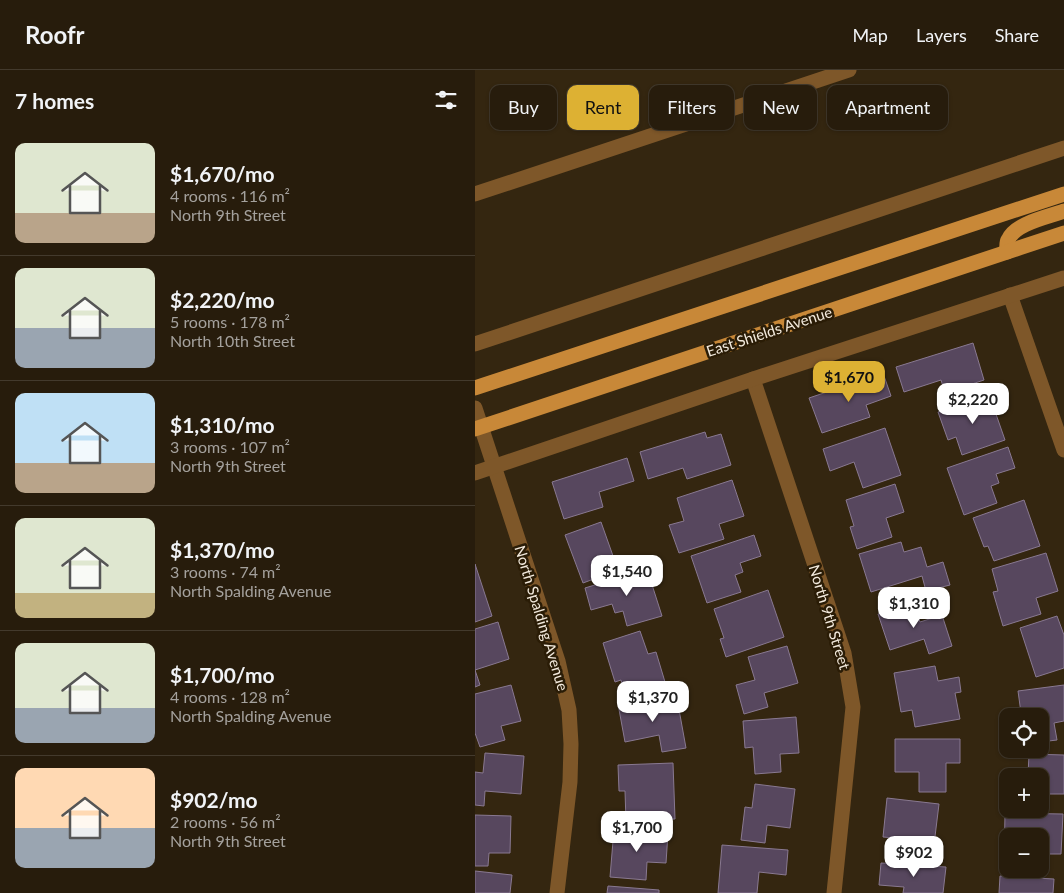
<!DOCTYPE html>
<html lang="en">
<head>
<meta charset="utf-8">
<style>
  body { margin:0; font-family:Lato,sans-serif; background:#2f2515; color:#f1f3f6; height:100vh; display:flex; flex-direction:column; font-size:19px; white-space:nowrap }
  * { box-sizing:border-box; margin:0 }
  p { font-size:16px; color:#a4a19d }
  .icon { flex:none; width:28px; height:28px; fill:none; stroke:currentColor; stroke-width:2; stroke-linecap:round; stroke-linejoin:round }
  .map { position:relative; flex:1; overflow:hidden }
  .panel { display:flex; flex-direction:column; background:#271c0c; width:475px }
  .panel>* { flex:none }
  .guide { position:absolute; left:15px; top:15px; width:475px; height:45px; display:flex; gap:10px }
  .buttons { position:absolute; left:524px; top:638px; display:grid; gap:10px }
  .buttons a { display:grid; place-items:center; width:50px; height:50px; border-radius:10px; background:#271c0c; box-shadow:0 1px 4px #0004,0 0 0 1px #433a2d; font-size:25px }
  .price { position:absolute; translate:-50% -42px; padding:0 11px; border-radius:10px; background:#fff; color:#222; font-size:16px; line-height:32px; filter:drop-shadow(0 1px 2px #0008) }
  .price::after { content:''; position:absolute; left:50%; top:30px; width:15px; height:11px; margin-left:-8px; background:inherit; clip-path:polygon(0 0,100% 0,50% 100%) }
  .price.active { background:#ddb133; color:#111 }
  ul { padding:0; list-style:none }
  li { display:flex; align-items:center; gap:15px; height:125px; padding:0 15px }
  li+li { border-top:1px solid #433a2d }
  li span { display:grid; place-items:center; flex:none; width:140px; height:100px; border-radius:10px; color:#555 }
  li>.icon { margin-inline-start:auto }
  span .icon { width:60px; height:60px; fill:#fffc; stroke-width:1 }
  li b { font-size:21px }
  h2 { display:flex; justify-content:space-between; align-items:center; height:60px; padding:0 15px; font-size:21px }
  .pill { padding:0 18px; border-radius:10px; background:#271c0c; box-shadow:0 1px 4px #0004,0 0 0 1px #433a2d; font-size:18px; line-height:45px }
  .pill.active { background:#ddb133; color:#111 }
  header { display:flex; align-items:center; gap:30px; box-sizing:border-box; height:70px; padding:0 25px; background:#271c0c; border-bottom:1px solid #433a2d }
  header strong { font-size:24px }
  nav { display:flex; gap:28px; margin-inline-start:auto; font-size:18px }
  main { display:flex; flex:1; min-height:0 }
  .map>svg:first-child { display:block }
  .building { fill:#57475e; stroke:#897991 }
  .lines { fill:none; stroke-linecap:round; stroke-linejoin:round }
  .minor { stroke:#7e5729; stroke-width:15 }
  .major { stroke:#c88838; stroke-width:15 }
  .labels { text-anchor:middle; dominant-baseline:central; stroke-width:5; stroke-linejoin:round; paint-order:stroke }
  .street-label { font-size:15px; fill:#f3eadd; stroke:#2a1c06 }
</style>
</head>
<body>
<header>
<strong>Roofr</strong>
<nav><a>Map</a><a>Layers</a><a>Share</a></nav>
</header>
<main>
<section class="panel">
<h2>7 homes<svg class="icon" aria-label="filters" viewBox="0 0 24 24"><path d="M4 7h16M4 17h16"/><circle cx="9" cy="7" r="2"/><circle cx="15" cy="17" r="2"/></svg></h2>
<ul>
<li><span style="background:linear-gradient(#dfe7d0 70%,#b9a48a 0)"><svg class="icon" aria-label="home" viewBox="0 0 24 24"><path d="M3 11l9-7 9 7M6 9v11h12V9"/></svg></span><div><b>$1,670/mo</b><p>4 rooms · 116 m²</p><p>North 9th Street</p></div></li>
<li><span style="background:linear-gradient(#dfe7d0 60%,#9aa5b1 0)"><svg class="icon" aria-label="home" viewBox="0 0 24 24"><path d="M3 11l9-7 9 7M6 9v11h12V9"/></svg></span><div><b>$2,220/mo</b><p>5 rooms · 178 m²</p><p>North 10th Street</p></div></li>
<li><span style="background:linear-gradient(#bfe0f5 70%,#b9a48a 0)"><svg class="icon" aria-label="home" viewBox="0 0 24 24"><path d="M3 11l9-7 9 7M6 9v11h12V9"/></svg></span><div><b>$1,310/mo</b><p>3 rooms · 107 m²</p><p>North 9th Street</p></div></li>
<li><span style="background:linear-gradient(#dfe7d0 75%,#c2b280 0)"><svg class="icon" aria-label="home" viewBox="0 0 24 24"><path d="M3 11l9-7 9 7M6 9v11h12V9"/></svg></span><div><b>$1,370/mo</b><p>3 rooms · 74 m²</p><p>North Spalding Avenue</p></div></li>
<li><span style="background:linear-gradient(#dfe7d0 65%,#9aa5b1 0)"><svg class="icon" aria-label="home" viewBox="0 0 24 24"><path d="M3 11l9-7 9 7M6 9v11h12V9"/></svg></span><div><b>$1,700/mo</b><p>4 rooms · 128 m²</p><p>North Spalding Avenue</p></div></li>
<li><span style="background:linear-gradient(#ffd9b3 60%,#9aa5b1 0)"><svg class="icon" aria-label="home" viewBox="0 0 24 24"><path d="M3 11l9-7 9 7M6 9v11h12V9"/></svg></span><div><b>$902/mo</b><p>2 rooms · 56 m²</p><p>North 9th Street</p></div></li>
</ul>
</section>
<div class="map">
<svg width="589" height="823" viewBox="0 0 589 823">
  <rect width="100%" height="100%" fill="#342610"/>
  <g class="building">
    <polygon points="498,273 509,310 470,323 466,310 429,322 421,297"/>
    <polygon points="408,303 416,326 391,335 395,347 347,363 334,328"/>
    <polygon points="514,324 530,370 487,385 481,367 473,370 463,342"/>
    <polygon points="410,358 426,405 388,418 379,392 355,401 348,379"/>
    <polygon points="230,362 232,368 246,364 256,395 212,409 208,398 173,409 165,382"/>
    <polygon points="533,377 540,398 521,404 524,413 516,416 522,433 489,445 472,398"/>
    <polygon points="152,388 159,411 124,422 128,437 89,449 77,412"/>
    <polygon points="257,410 269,446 244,454 249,469 204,483 194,455 209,451 202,428"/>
    <polygon points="420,414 429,442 411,448 417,467 382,479 375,457 379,456 371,430"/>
    <polygon points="549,430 565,476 519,491 513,476 509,477 498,448"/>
    <polygon points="126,452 143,500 108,513 90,465"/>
    <polygon points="279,465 286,486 265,493 268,502 260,505 266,522 232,533 216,486"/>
    <polygon points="426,472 429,482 446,477 452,497 468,492 475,515 451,521 447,506 396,522 384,484"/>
    <polygon points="571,483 583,521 561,528 566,544 528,556 518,522 523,521 517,499"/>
    <polygon points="0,494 17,546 0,552"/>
    <polygon points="172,499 187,546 152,556 148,541 140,543 137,534 116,540 110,518"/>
    <polygon points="293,520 309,567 251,587 245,569 249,568 239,539"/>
    <polygon points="438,532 445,552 467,545 477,576 454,584 449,569 415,580 403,544"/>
    <polygon points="582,546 589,565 589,598 561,607 545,558"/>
    <polygon points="23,552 34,589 0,600 5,615 0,617 0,559"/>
    <polygon points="165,561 173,584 181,582 190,612 150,624 146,610 140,612 128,573"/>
    <polygon points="312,576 323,613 289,623 293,637 269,644 261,615 280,610 273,587"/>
    <polygon points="460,596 463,611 484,607 486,622 480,623 485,649 440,657 437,640 426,642 419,603"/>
    <polygon points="36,615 46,651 26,656 30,670 5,677 0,663 0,624"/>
    <polygon points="589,615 589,651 579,653 582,670 565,672 565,646 532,646 532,648 532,645 546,643 543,621"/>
    <polygon points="184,626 186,637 203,634 211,678 187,682 184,665 150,672 143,634"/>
    <polygon points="321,647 324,683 305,684 306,702 280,704 278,677 270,678 268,651"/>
    <polygon points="420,669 485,669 485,693 471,693 471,722 444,722 444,702 420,702"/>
    <polygon points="10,683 49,686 46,724 10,721 9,736 0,735 0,702 8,703"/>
    <polygon points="554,684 589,685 589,724 565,724 565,706 532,706 532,735 531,735 531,706 553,706"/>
    <polygon points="198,693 200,749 151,751 150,721 144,721 143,695"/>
    <polygon points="280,714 320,719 315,758 292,755 290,773 266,770 270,737 277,738"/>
    <polygon points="412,728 464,734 457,791 429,788 431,769 408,767"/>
    <polygon points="530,743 588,744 586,784 565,784 565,766 532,766 532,799 555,800 529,799"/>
    <polygon points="0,745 36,746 35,783 14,783 13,796 0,796"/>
    <polygon points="139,759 193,763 191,793 172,792 171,810 135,807"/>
    <polygon points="247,775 313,780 311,805 284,802 282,823 243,823"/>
    <polygon points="406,793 471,797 468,823 428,823 429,817 404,815"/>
    <polygon points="0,801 37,805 35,823 0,823"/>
    <polygon points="525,806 579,809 578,823 524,823"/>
    <polygon points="133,816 184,820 184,823 132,823"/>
  </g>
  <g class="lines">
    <g class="minor">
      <polyline points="0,124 374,0"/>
      <polyline points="535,225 589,380"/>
      <polyline points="0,274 589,78"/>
      <polyline points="278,309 369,583 378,637 359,823"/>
      <polyline points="0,338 83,591 94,640 96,674 95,712 82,823"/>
      <polyline points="0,403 278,309 589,208"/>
    </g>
    <g class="major">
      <path d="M532 182C532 178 531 173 533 170 540 153 573 147 589 141"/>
      <polyline points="0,318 589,124"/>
      <polyline points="0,359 589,163"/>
    </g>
  </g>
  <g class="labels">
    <g class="street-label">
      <text transform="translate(294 261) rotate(-18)">East Shields Avenue</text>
      <text transform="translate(355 547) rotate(73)">North 9th Street</text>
      <text transform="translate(67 548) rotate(73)">North Spalding Avenue</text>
    </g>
  </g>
</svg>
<div class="buttons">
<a><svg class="icon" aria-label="locate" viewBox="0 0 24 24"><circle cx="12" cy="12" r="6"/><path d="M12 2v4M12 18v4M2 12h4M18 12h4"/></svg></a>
<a>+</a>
<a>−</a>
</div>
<b class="price active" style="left:374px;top:333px">$1,670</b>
<b class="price" style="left:498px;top:355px">$2,220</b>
<b class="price" style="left:152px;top:527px">$1,540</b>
<b class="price" style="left:439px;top:559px">$1,310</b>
<b class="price" style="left:178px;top:653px">$1,370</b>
<b class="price" style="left:162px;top:783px">$1,700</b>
<b class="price" style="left:439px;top:808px">$902</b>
<div class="guide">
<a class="pill">Buy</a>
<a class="pill active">Rent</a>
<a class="pill">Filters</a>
<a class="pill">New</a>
<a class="pill">Apartment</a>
</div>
</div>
</main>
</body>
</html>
